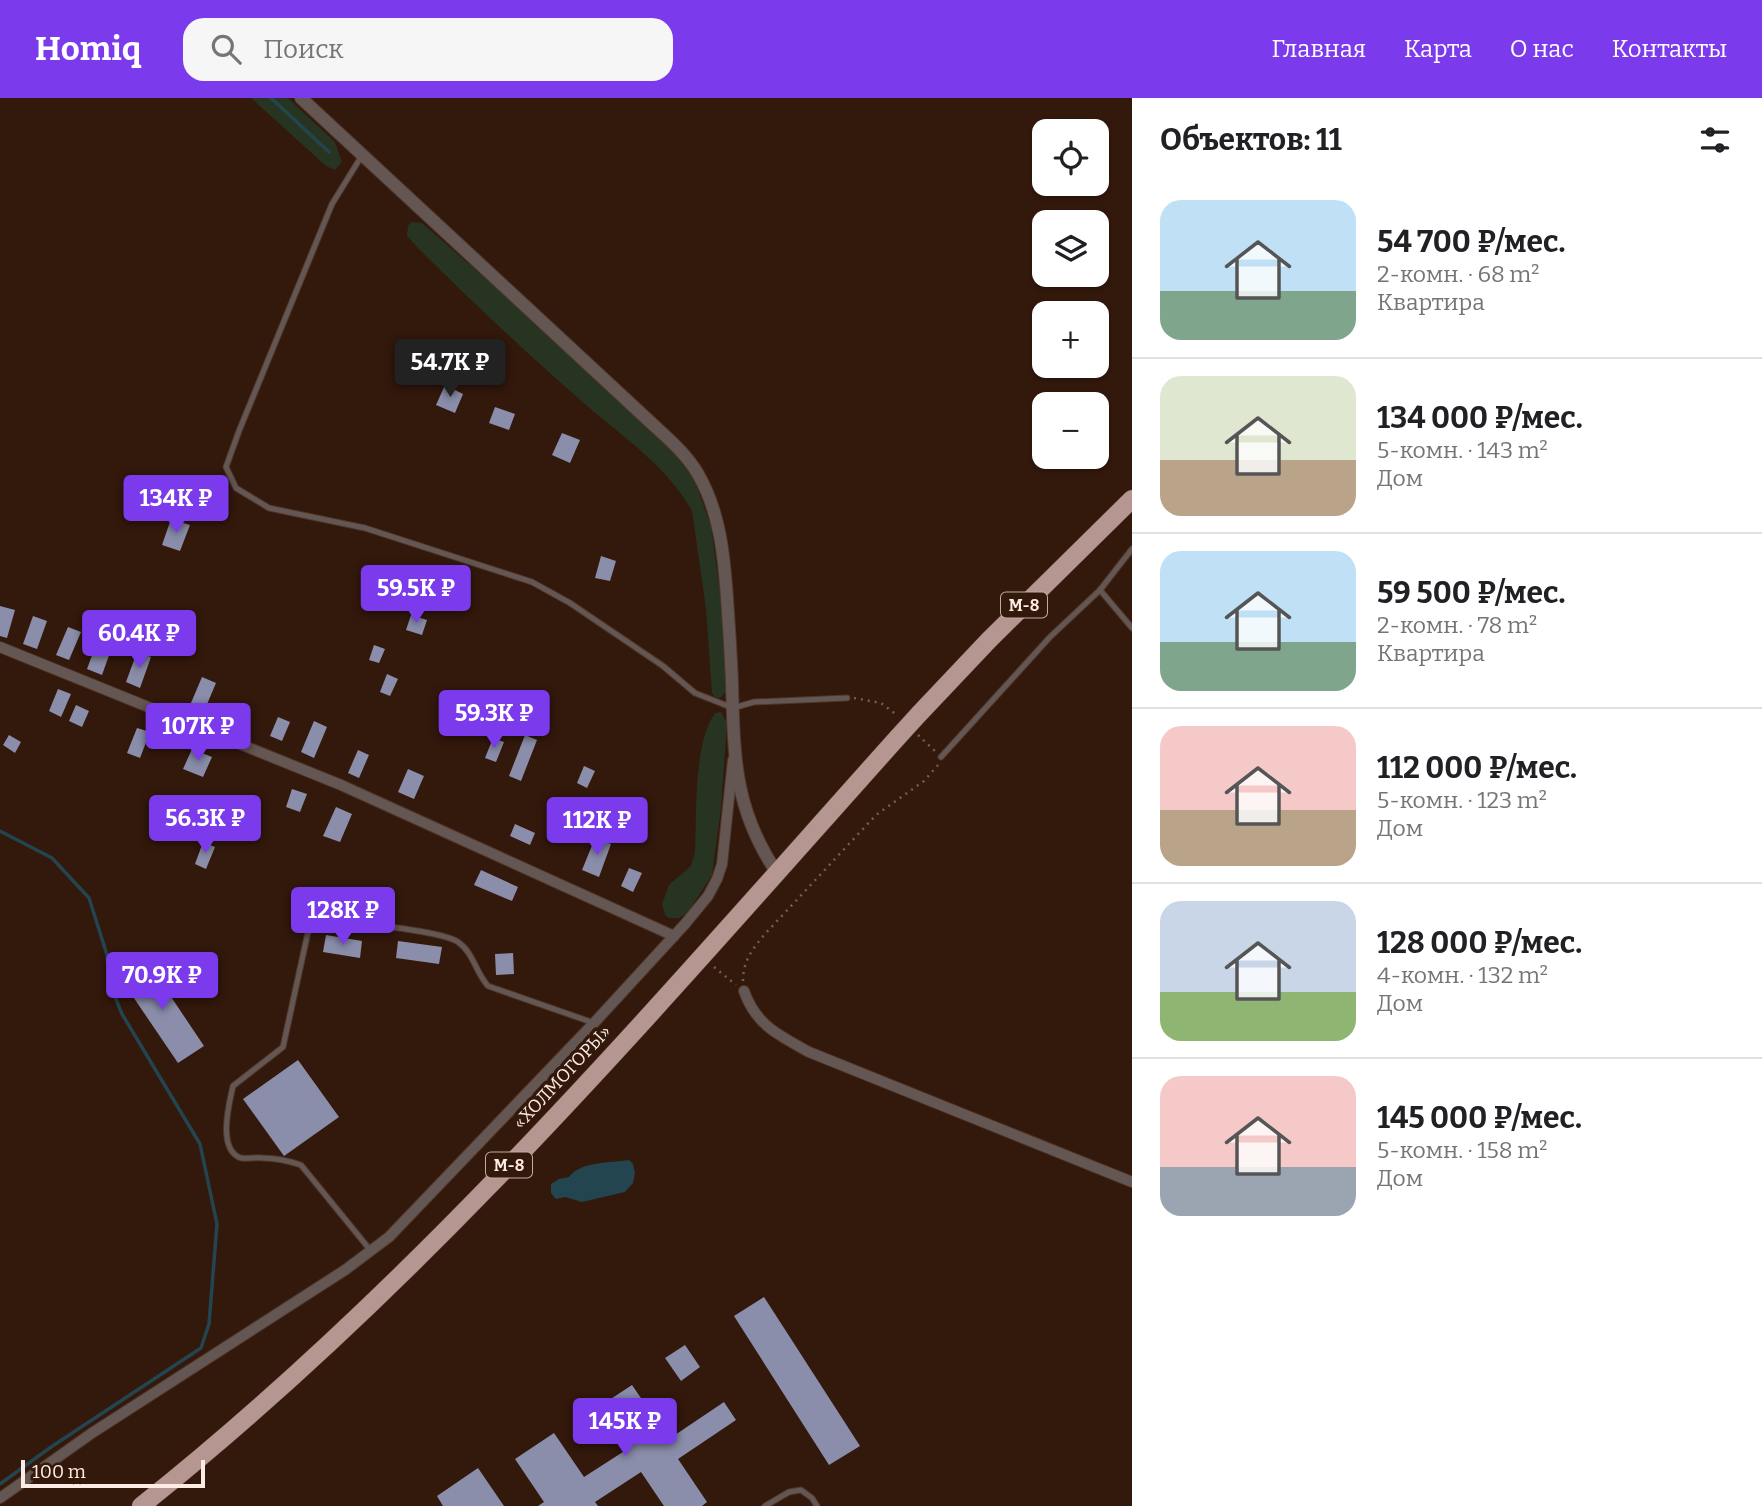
<!DOCTYPE html>
<html lang="ru">
<head>
<meta charset="utf-8">
<style>
  body { margin:0; font-family:Bitter,serif; background:#f6f6f6; color:#202124; height:100vh; display:flex; flex-direction:column; font-size:26px; white-space:nowrap }
  * { box-sizing:border-box; margin:0 }
  p { font-size:23px; color:#757577 }
  .icon { flex:none; width:38px; height:38px; fill:none; stroke:currentColor; stroke-width:2; stroke-linecap:round; stroke-linejoin:round }
  .map { position:relative; flex:1; overflow:hidden }
  .details { display:flex; flex-direction:column; background:#fff; width:630px }
  .details>* { flex:none }
  .buttons { position:absolute; left:1032px; top:21px; display:grid; gap:14px }
  .buttons a { display:grid; place-items:center; width:77px; height:77px; border-radius:14px; background:#fff; box-shadow:0 2px 5px #0004; font-size:35px }
  .scale { position:absolute; left:21px; bottom:18px; width:184px; box-sizing:border-box; padding-left:7px; border:4px solid #feebe3; border-top:0; font-size:19px; line-height:24px; white-space:nowrap; color:#feebe3; -webkit-text-stroke:5px #33180c; paint-order:stroke }
  .price { position:absolute; translate:-50% -60px; padding:0 16px; border-radius:7px; background:#7c3aed; color:#fff; font-size:23px; line-height:46px; filter:drop-shadow(0 2px 4px #0008) }
  .price::after { content:''; position:absolute; left:50%; top:42px; width:21px; height:16px; margin-left:-10px; background:inherit; clip-path:polygon(0 0,100% 0,50% 100%) }
  .price.current { background:#222; color:#fff }
  ul { padding:0; list-style:none }
  li { display:flex; align-items:center; gap:21px; height:175px; padding:0 28px }
  li+li { border-top:2px solid #e0e0e0 }
  li span { display:grid; place-items:center; flex:none; width:196px; height:140px; border-radius:21px; color:#555 }
  li>.icon { margin-inline-start:auto }
  span .icon { width:84px; height:84px; fill:#fffc; stroke-width:1 }
  li b { font-size:30px }
  h2 { display:flex; justify-content:space-between; align-items:center; height:84px; padding:0 28px; font-size:30px }
  header { display:flex; align-items:center; gap:42px; box-sizing:border-box; height:98px; padding:0 35px; background:#7c3aed; color:#fff }
  header strong { font-size:33px }
  nav { display:flex; gap:38px; margin-inline-start:auto; font-size:24px }
  .search { width:490px; height:63px; background:#f6f6f6; display:flex; align-items:center; gap:18px; box-sizing:border-box; padding:0 24px; border-radius:21px; color:#757577; font-size:26px }
  main { display:flex; flex:1; min-height:0 }
  .map>svg:first-child { display:block }
  .green { fill:#273421 }
  .water { fill:#23454f }
  .lines { fill:none; stroke-linecap:round; stroke-linejoin:round }
  .stream { stroke:#23454f; stroke-width:3.5 }
  .building { fill:#8b8eab }
  .service-casing { stroke:#4f362a; stroke-width:7 }
  .minor-casing { stroke:#4f362a; stroke-width:12 }
  .tertiary-casing { stroke:#4f362a; stroke-width:14 }
  .trunk-casing { stroke:#4f362a; stroke-width:19 }
  .path { stroke:#765d53; stroke-width:2.5; stroke-dasharray:2 5; stroke-linecap:butt }
  .service { stroke:#645653; stroke-width:5 }
  .minor { stroke:#645653; stroke-width:10 }
  .tertiary { stroke:#645653; stroke-width:12 }
  .trunk { stroke:#b69690; stroke-width:18 }
  .trunk-bridge-casing { stroke:#4f362a; stroke-width:19; stroke-linecap:butt }
  .trunk-bridge { stroke:#b69690; stroke-width:18 }
  .labels { text-anchor:middle; dominant-baseline:central; stroke-width:7; stroke-linejoin:round; paint-order:stroke }
  .shield { fill:#33180c; stroke:#c1aca2; stroke-width:2 }
  .shield-label { font-size:16px; font-weight:bold; fill:#feebe3 }
  .street-label { font-size:18px; fill:#feebe3; stroke:#33180c }
</style>
</head>
<body>
<header>
<strong>Homiq</strong>
<div class="search"><svg class="icon" aria-label="search" viewBox="0 0 24 24"><circle cx="10" cy="10" r="6"/><path d="M15 15l6 6"/></svg>Поиск</div>
<nav><a>Главная</a><a>Карта</a><a>О нас</a><a>Контакты</a></nav>
</header>
<main>
<div class="map">
<svg width="1132" height="1408" viewBox="0 0 1132 1408">
  <rect width="100%" height="100%" fill="#33180c"/>
  <g class="green">
    <polygon points="251,0 288,0 335,44 342,64 335,72 326,68"/>
    <path d="M411 124 422 125 507 199 663 343 694 380 711 428 722 509 727 593 720 600 715 599 712 595 706 511 692 413C666 366 617 335 578 300 522 251 469 201 417 149L407 138 408 128Z"/>
    <path d="M721 614 727 625 721 710 712 777 688 814 679 820H669L665 817 662 806 669 787 691 768 695 753C697 714 693 647 715 615Z"/>
  </g>
  <path class="water" d="M629 1062 633 1066 635 1075 633 1085 625 1094 582 1104 565 1099 556 1101 551 1095V1086L559 1081 569 1079C581 1063 610 1065 629 1062Z"/>
  <g class="lines">
    <g class="stream">
      <polyline points="271,0 329,54"/>
      <polyline points="0,733 52,760 89,800 107,857 109,884 122,916 200,1046 217,1126 209,1226 201,1250 51,1349 0,1386"/>
    </g>
  </g>
  <g class="building">
    <polygon points="445,287 463,296 455,315 436,307"/>
    <polygon points="495,309 515,316 509,332 489,325"/>
    <polygon points="562,335 580,342 570,365 552,357"/>
    <polygon points="171,421 190,427 180,453 162,447"/>
    <polygon points="601,458 616,463 610,483 595,480"/>
    <polygon points="0,508 15,512 7,540 0,538"/>
    <polygon points="411,517 427,522 422,537 406,532"/>
    <polygon points="33,518 47,523 37,551 23,546"/>
    <polygon points="68,529 81,534 69,562 56,557"/>
    <polygon points="101,533 116,538 102,577 87,571"/>
    <polygon points="374,547 385,551 379,565 369,562"/>
    <polygon points="137,554 151,559 140,590 126,584"/>
    <polygon points="387,576 398,581 390,598 380,594"/>
    <polygon points="202,579 216,585 202,618 188,612"/>
    <polygon points="58,591 71,596 61,619 49,613"/>
    <polygon points="232,606 243,611 235,631 224,626"/>
    <polygon points="76,607 89,613 82,629 69,623"/>
    <polygon points="278,619 290,624 282,643 270,638"/>
    <polygon points="314,623 327,629 314,660 301,654"/>
    <polygon points="137,630 150,634 140,660 127,655"/>
    <polygon points="9,637 21,644 15,655 3,647"/>
    <polygon points="525,637 537,642 521,683 509,678"/>
    <polygon points="493,640 504,644 496,664 485,660"/>
    <polygon points="192,651 212,659 203,679 183,671"/>
    <polygon points="358,652 369,657 359,680 348,675"/>
    <polygon points="584,668 595,673 587,690 577,685"/>
    <polygon points="408,671 424,678 414,701 398,694"/>
    <polygon points="292,691 307,696 300,714 286,709"/>
    <polygon points="336,709 352,716 340,744 323,738"/>
    <polygon points="515,726 535,735 530,747 510,738"/>
    <polygon points="595,740 611,746 599,779 582,772"/>
    <polygon points="203,744 215,749 206,771 195,766"/>
    <polygon points="629,770 642,775 633,794 621,788"/>
    <polygon points="481,772 518,789 512,803 474,787"/>
    <polygon points="326,837 362,843 360,860 323,854"/>
    <polygon points="398,843 442,849 439,866 396,860"/>
    <polygon points="513,855 514,876 496,877 495,856"/>
    <polygon points="147,863 204,948 178,965 121,881"/>
    <polygon points="298,962 339,1019 284,1058 243,1001"/>
    <polygon points="764,1199 860,1348 829,1367 734,1218"/>
    <polygon points="685,1247 700,1269 681,1283 665,1260"/>
    <polygon points="632,1287 669,1341 724,1304 736,1322 678,1361 707,1404 702,1408 664,1408 641,1374 595,1404 598,1408 538,1408 544,1404 515,1361 554,1335 584,1379 626,1352 597,1310"/>
    <polygon points="478,1370 504,1408 443,1408 437,1398"/>
  </g>
  <g class="lines">
    <defs>
      <g id="service">
        <polyline points="361,59 332,106 239,333 226,369 236,390 269,410 365,430 532,484 570,505 663,568 695,595 733,610 754,604 847,600"/>
        <polyline points="1100,492 1132,530"/>
        <polyline points="941,659 1050,539 1100,492 1132,451"/>
        <path d="M371 1153 301 1067C289 1063 277 1060 263 1060 257 1059 247 1061 241 1060 217 1052 229 1006 233 988L283 949 308 834 325 822C351 825 441 832 458 844 473 854 476 875 488 888L594 925"/>
        <polyline points="765,1408 789,1394 801,1392 812,1400 817,1408"/>
      </g>
      <g id="minor">
        <polyline points="0,549 341,687 674,838"/>
        <path d="M744 893C756 927 778 937 809 954L1132 1084"/>
        <polyline points="0,1400 92,1335 345,1172 389,1139 594,925 685,826 708,798 717,781 722,766 733,662"/>
      </g>
      <path id="tertiary" d="M301 0 647 321C665 338 685 354 698 376 720 414 724 458 727 500 729 529 731 557 732 586 734 659 734 711 777 775"/>
      <g id="trunk">
        <polyline points="919,616 989,542 1132,401"/>
        <path d="M141 1408C423 1184 658 907 898 639"/>
      </g>
    </defs>
    <use href="#service" class="service-casing"/>
    <use href="#minor" class="minor-casing"/>
    <use href="#tertiary" class="tertiary-casing"/>
    <use href="#trunk" class="trunk-casing"/>
    <g class="path">
      <polyline points="854,600 881,605 898,618"/>
      <polyline points="918,637 936,654"/>
      <polyline points="714,869 736,887"/>
      <path d="M743 883C743 863 752 852 764 837L876 717 924 683 939 666"/>
    </g>
    <use href="#service" class="service"/>
    <use href="#minor" class="minor"/>
    <use href="#tertiary" class="tertiary"/>
    <use href="#trunk" class="trunk"/>
    <defs>
      <polyline id="trunk-bridge" points="898,639 919,616"/>
    </defs>
    <use href="#trunk-bridge" class="trunk-bridge-casing"/>
    <use href="#trunk-bridge" class="trunk-bridge"/>
  </g>
  <g class="labels">
    <g class="shield">
      <rect x="1001" y="494.5" width="46" height="25" rx="5"/>
      <rect x="486" y="1054.5" width="46" height="25" rx="5"/>
    </g>
    <g class="shield-label">
      <text x="1024" y="507">М-8</text>
      <text x="509" y="1067">М-8</text>
    </g>
    <g class="street-label">
      <text transform="translate(562 979) rotate(-47)">«ХОЛМОГОРЫ»</text>
    </g>
  </g>
</svg>
<div class="buttons">
<a><svg class="icon" aria-label="locate" viewBox="0 0 24 24"><circle cx="12" cy="12" r="6"/><path d="M12 2v4M12 18v4M2 12h4M18 12h4"/></svg></a>
<a><svg class="icon" aria-label="layers" viewBox="0 0 24 24"><path d="M12 4l9 5-9 5-9-5zM3 14l9 5 9-5"/></svg></a>
<a>+</a>
<a>−</a>
</div>
<div class="scale">100 m</div>
<b class="price current" style="left:450px;top:301px">54.7K ₽</b>
<b class="price" style="left:176px;top:437px">134K ₽</b>
<b class="price" style="left:416px;top:527px">59.5K ₽</b>
<b class="price" style="left:139px;top:572px">60.4K ₽</b>
<b class="price" style="left:494px;top:652px">59.3K ₽</b>
<b class="price" style="left:198px;top:665px">107K ₽</b>
<b class="price" style="left:205px;top:757px">56.3K ₽</b>
<b class="price" style="left:597px;top:759px">112K ₽</b>
<b class="price" style="left:343px;top:849px">128K ₽</b>
<b class="price" style="left:162px;top:914px">70.9K ₽</b>
<b class="price" style="left:625px;top:1360px">145K ₽</b>
</div>
<section class="details">
<h2>Объектов: 11<svg class="icon" aria-label="filters" viewBox="0 0 24 24"><path d="M4 7h16M4 17h16"/><circle cx="9" cy="7" r="2"/><circle cx="15" cy="17" r="2"/></svg></h2>
<ul>
<li><span style="background:linear-gradient(#bfe0f5 65%,#7fa58c 0)"><svg class="icon" aria-label="home" viewBox="0 0 24 24"><path d="M3 11l9-7 9 7M6 9v11h12V9"/></svg></span><div><b>54 700 ₽/мес.</b><p>2-комн. · 68 m²</p><p>Квартира</p></div></li>
<li><span style="background:linear-gradient(#dfe7d0 60%,#b9a48a 0)"><svg class="icon" aria-label="home" viewBox="0 0 24 24"><path d="M3 11l9-7 9 7M6 9v11h12V9"/></svg></span><div><b>134 000 ₽/мес.</b><p>5-комн. · 143 m²</p><p>Дом</p></div></li>
<li><span style="background:linear-gradient(#bfe0f5 65%,#7fa58c 0)"><svg class="icon" aria-label="home" viewBox="0 0 24 24"><path d="M3 11l9-7 9 7M6 9v11h12V9"/></svg></span><div><b>59 500 ₽/мес.</b><p>2-комн. · 78 m²</p><p>Квартира</p></div></li>
<li><span style="background:linear-gradient(#f6c9c9 60%,#b9a48a 0)"><svg class="icon" aria-label="home" viewBox="0 0 24 24"><path d="M3 11l9-7 9 7M6 9v11h12V9"/></svg></span><div><b>112 000 ₽/мес.</b><p>5-комн. · 123 m²</p><p>Дом</p></div></li>
<li><span style="background:linear-gradient(#c9d6e8 65%,#8fb573 0)"><svg class="icon" aria-label="home" viewBox="0 0 24 24"><path d="M3 11l9-7 9 7M6 9v11h12V9"/></svg></span><div><b>128 000 ₽/мес.</b><p>4-комн. · 132 m²</p><p>Дом</p></div></li>
<li><span style="background:linear-gradient(#f6c9c9 65%,#9aa5b1 0)"><svg class="icon" aria-label="home" viewBox="0 0 24 24"><path d="M3 11l9-7 9 7M6 9v11h12V9"/></svg></span><div><b>145 000 ₽/мес.</b><p>5-комн. · 158 m²</p><p>Дом</p></div></li>
</ul>
</section>
</main>
</body>
</html>
